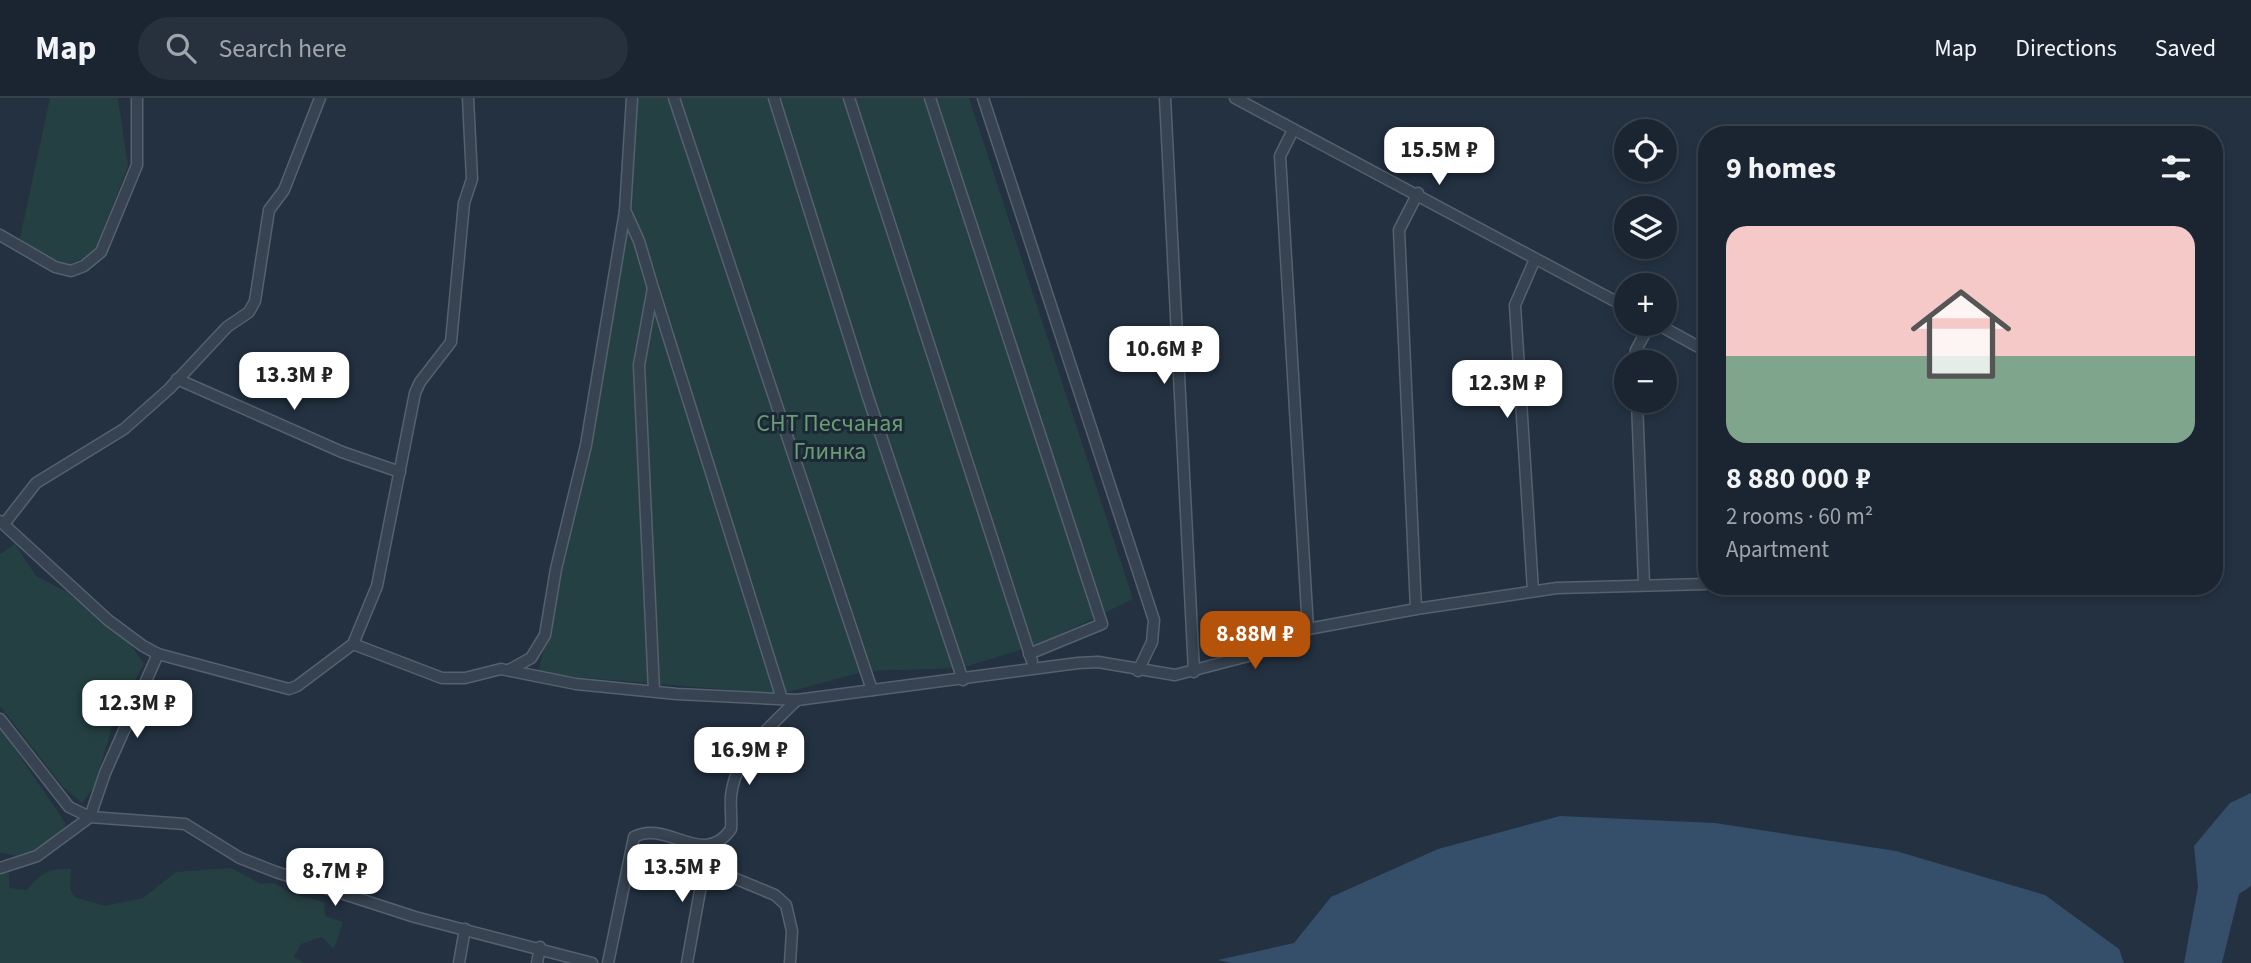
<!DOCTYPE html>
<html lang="en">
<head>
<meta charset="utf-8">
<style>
  body { margin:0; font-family:"Source Sans 3",sans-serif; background:#27313d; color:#f1f3f6; height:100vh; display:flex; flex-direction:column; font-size:26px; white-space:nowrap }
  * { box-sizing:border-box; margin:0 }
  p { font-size:23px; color:#9fa5ab }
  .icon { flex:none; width:38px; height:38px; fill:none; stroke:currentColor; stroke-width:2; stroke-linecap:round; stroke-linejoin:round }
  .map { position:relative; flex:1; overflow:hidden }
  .side { position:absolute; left:1698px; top:28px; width:525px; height:469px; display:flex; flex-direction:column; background:#1a2531; border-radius:28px; box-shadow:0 4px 10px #0003,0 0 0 2px #38424d }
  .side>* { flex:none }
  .buttons { position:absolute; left:1614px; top:21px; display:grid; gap:14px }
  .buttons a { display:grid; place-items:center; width:63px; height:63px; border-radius:50%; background:#1a2531; box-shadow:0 4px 10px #0003,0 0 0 2px #38424d; font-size:35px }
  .price { position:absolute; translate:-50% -60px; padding:0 16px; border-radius:14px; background:#fff; color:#222; font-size:23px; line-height:46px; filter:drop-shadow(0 2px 4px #0008) }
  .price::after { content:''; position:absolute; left:50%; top:42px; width:21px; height:16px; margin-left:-10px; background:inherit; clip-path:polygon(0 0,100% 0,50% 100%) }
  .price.on { background:#b45309; color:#fff }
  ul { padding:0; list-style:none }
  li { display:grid; align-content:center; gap:14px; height:371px; padding:0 28px }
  li span { display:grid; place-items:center; height:217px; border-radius:21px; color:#555 }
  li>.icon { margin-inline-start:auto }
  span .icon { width:126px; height:126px; fill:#fffc; stroke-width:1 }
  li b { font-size:30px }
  h2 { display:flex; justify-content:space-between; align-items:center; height:84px; padding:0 28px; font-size:30px }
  header { display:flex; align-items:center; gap:42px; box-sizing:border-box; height:98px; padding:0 35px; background:#1a2531; border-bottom:2px solid #38424d }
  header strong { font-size:33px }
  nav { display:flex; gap:38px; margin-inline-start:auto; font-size:24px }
  .search { width:490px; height:63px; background:#27313d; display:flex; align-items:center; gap:18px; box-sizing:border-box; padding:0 24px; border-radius:38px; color:#9fa5ab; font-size:26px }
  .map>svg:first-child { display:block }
  .green { fill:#254042 }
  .water { fill:#354e69 }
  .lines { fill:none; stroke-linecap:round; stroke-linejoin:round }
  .minor-casing { stroke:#55616e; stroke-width:13 }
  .minor { stroke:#374351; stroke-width:10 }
  .labels { text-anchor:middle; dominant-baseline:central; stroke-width:6; stroke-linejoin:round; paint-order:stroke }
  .park-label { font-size:24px; fill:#699e72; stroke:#1c2836 }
</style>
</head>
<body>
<header>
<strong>Map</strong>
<div class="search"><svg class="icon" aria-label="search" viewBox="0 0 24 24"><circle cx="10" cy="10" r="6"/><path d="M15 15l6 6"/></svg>Search here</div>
<nav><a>Map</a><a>Directions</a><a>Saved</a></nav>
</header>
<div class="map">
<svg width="2251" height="865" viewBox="0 0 2251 865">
  <rect width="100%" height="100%" fill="#233141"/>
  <g class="green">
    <polygon points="50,0 118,0 128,68 94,155 63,170 19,145"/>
    <polygon points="635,0 969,0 1133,501 1040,546 961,570 866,573 781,596 538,576 590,347"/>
    <polygon points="15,446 36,478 67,494 131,547 144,566 112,628 95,688 82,705 63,689 0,608 0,456"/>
    <path d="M0 629 66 726C59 741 35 761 16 758 10 757 6 755 0 755Z"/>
    <path d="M231 770 261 786 274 785 293 796 324 804 325 818 343 824 334 851 322 839 301 846 294 859 304 865H0V775H9V790L27 792C41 775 49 770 71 771L70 790 74 799 105 808 143 800 176 774Z"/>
  </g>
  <g class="water">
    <polygon points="2251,695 2251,788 2239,796 2222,865 2184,865 2198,789 2194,748 2230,705"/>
    <polygon points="1560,718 1715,725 1896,753 2045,797 2119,851 2124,865 1231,865 1218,862 1294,845 1331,799 1438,751"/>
  </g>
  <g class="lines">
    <defs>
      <g id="minor">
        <polyline points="632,0 625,112 639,143 653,190 639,267 654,592"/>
        <polyline points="674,0 872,592"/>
        <polyline points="774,0 867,296 963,582"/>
        <polyline points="849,0 1032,563"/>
        <polyline points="930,0 1102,526 1029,556"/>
        <polyline points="983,0 1154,522 1152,544 1138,573"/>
        <polyline points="1165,0 1194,574"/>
        <polyline points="1235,0 1626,209"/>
        <polyline points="1293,32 1280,58 1308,531"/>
        <polyline points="0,137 55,169 71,173 84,168 101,154 137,67 137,0"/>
        <polyline points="654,193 782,601"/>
        <polyline points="1657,226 1706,253"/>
        <polyline points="1635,264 1636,252 1650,226"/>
        <polyline points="177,281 342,354 400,374"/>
        <polyline points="1637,303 1644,487"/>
        <polyline points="0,423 108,522 143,548 158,556 289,591 297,588 353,546 377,488 415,295 420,284 451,244 464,105 472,81 468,0"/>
        <polyline points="4,426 36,385 124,331 169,291 227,229 249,214 255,203 269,112 284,92 320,0"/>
        <polyline points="1533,493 1515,207 1535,161"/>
        <polyline points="1416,511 1399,132 1418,95"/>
        <polyline points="353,546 442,580 465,580 501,571 576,586 677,596 797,602 1078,565 1098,564 1175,577 1256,556 1308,531 1416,511 1557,490 1706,486"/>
        <polyline points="509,572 531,560 545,537 556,471 586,347 625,113"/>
        <polyline points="0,621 69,709 90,719"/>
        <polyline points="90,719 105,675 158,556"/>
        <polyline points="707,757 722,775 775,797 786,807 792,833 790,865"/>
        <polyline points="0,770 37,758 90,719 185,726 240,760 276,774 415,819 592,865"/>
        <polyline points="459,865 465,831"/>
        <polyline points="537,865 540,849"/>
        <path d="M608 865 634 739C667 721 703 771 731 731 732 720 730 709 731 698 736 655 768 631 797 602"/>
        <polyline points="687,865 707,754"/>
      </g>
    </defs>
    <use href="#minor" class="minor-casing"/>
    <use href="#minor" class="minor"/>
  </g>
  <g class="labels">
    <g class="park-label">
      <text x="830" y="325">СНТ Песчаная<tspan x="830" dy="28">Глинка</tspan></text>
    </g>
  </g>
</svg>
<div class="buttons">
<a><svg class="icon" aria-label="locate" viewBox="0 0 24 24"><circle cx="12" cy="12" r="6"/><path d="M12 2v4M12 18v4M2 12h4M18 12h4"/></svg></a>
<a><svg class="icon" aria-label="layers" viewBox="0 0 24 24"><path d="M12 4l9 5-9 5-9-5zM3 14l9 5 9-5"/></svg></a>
<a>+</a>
<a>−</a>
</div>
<b class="price" style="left:1439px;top:89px">15.5M ₽</b>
<b class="price" style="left:1164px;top:288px">10.6M ₽</b>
<b class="price" style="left:294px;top:314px">13.3M ₽</b>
<b class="price" style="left:1507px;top:322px">12.3M ₽</b>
<b class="price on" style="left:1255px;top:573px">8.88M ₽</b>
<b class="price" style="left:137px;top:642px">12.3M ₽</b>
<b class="price" style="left:749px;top:689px">16.9M ₽</b>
<b class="price" style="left:682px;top:806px">13.5M ₽</b>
<b class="price" style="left:335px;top:810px">8.7M ₽</b>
<section class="side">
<h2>9 homes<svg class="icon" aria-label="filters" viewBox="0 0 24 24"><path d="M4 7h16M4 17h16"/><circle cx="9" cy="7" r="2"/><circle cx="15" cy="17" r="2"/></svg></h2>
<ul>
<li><span style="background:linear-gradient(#f6c9c9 60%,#7fa58c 0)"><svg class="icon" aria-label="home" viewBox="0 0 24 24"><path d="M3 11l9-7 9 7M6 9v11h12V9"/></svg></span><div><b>8 880 000 ₽</b><p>2 rooms · 60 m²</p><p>Apartment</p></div></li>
</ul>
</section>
</div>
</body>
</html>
